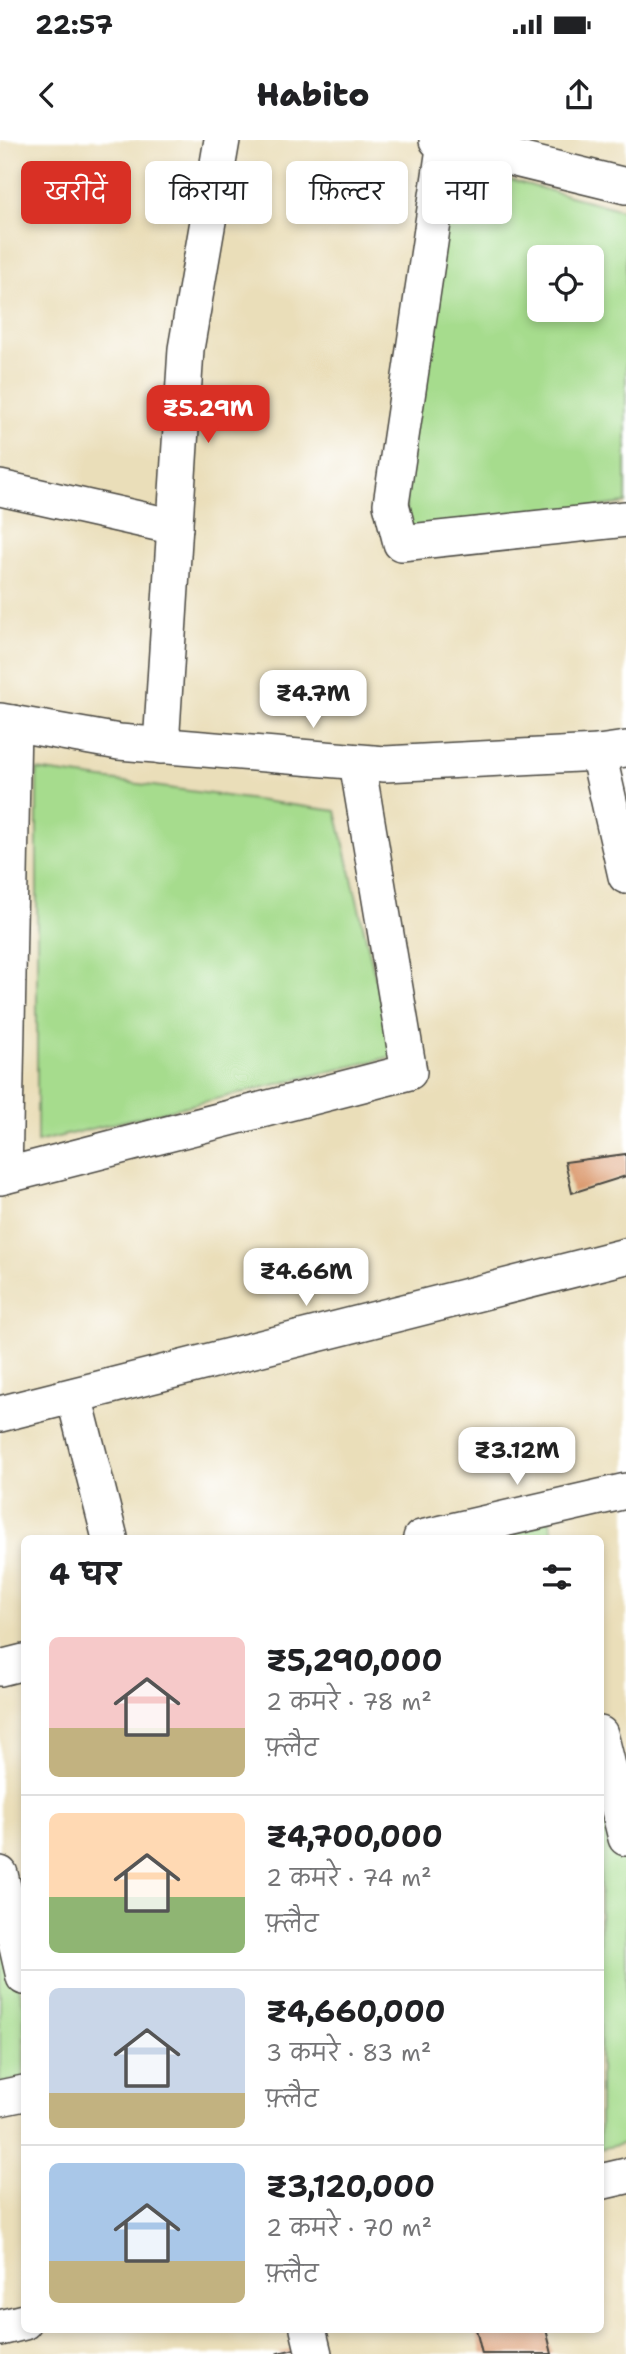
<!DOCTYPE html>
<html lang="hi">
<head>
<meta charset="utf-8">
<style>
  body { margin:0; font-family:"Shantell Sans","Playpen Sans Deva",sans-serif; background:#f6f6f6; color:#202124; height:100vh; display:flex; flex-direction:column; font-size:26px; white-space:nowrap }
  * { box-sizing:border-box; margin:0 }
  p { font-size:23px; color:#757577 }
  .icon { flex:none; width:38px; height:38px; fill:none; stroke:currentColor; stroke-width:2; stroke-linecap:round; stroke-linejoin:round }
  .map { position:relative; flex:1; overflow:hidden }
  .details { position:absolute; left:21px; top:1395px; width:583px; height:798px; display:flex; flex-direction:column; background:#fff; border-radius:10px; box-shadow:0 4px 10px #0003 }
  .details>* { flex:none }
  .guide { position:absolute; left:21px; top:21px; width:584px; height:63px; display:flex; gap:14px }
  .controls { position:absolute; left:527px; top:105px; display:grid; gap:14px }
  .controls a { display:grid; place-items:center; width:77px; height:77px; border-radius:10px; background:#fff; box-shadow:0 4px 10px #0003; font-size:35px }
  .price { position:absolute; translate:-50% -60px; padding:0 16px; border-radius:14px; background:#fff; color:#222; font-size:23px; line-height:46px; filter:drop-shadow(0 2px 4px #0008) }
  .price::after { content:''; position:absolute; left:50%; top:42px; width:21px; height:16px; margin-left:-10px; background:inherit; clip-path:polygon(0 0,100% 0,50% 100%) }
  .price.on { background:#d93025; color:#fff }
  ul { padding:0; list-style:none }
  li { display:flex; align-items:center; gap:21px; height:175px; padding:0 28px }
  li+li { border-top:2px solid #e0e0e0 }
  li span { display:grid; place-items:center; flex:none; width:196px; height:140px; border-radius:10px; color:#555 }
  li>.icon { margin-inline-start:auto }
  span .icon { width:84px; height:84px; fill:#fffc; stroke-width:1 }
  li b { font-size:30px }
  h2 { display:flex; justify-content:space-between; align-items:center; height:84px; padding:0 28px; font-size:30px }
  .chip { padding:0 24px; border-radius:10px; background:#fff; box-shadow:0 4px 10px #0003; font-size:24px; line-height:63px }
  .chip.on { background:#d93025; color:#fff }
  .status { display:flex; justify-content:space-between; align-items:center; height:49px; padding:0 35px; background:#fff; direction:ltr }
  .status svg { height:19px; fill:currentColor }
  header { display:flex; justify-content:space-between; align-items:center; height:91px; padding:0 28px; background:#fff; font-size:32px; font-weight:800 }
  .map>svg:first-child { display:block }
  .green { fill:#a6dc8d; stroke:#68845c; stroke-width:2; fill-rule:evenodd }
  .building { fill:#dc9c72 }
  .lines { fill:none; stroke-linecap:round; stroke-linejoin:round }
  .minor-casing { stroke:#484640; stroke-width:38 }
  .minor { stroke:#fff; stroke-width:35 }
</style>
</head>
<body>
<div class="status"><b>22:57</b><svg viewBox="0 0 49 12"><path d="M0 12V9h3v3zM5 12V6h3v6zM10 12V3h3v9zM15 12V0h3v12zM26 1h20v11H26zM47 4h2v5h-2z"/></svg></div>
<header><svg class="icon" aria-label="back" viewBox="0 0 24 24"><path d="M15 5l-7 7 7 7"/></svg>Habito<svg class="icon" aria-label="share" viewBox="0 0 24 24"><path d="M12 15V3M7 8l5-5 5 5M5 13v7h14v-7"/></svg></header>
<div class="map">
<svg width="626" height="2214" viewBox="0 0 626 2214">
  <rect width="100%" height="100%" fill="#fff"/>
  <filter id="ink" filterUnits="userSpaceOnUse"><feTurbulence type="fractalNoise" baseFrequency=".0143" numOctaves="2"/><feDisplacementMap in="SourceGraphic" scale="14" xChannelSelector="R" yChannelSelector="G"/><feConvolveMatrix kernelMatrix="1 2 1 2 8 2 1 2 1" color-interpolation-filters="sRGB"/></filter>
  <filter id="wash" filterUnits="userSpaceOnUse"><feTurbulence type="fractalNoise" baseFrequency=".00686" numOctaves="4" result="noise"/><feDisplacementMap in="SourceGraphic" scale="28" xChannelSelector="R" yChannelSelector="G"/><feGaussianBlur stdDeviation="1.57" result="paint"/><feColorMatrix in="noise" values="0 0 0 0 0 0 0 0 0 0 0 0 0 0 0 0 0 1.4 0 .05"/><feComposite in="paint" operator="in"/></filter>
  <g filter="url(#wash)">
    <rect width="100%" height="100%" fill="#eadeb9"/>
    <g class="green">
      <path d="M473 30 626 71V363L408 392 404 348 448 46 459 34ZM539 117H592V170H539Z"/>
      <polygon points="37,630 336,671 394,916 37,1002"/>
      <polygon points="549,1377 554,1398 467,1398"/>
      <polygon points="600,1578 626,1679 626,2003 600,2009"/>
      <polygon points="0,1769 24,1866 24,1938 0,1944"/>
    </g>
    <g id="blocks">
      <g class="building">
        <polygon points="626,1014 626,1036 572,1053 565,1022"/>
        <polygon points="476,2189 546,2189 552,2214 482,2214"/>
        <polygon points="303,2207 305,2214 279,2214 278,2213"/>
      </g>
    </g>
  </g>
  <g filter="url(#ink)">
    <use href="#blocks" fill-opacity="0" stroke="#484640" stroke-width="2"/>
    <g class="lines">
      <defs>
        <g id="minor">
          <polyline points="437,0 626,46"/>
          <polyline points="445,2 391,364 401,403 626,379"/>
          <polyline points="0,348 175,387"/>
          <polyline points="0,581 119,602 385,624 598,613 626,609"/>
          <polyline points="161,606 186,209 222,0"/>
          <polyline points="598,613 626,736"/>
          <polyline points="4,1036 13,583"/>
          <polyline points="0,1037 409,932 357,622"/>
          <polyline points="74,1256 110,1398"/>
          <polyline points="0,1274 626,1116"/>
          <polyline points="421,1398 626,1351"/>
          <polyline points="0,1528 24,1522"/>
          <polyline points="600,1594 626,1698"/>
          <polyline points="0,1734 24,1837"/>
          <polyline points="0,1958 24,1953"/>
          <polyline points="600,2042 626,2036"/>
          <polyline points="0,2188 24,2182"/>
          <polyline points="308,2189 314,2214"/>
        </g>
      </defs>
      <use href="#minor" class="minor-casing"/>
      <use href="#minor" class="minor"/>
    </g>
  </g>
</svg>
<div class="controls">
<a><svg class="icon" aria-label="locate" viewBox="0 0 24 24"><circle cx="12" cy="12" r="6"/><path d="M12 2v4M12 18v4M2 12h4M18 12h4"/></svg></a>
</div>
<b class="price on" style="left:208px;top:305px">₹5.29M</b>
<b class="price" style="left:313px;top:590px">₹4.7M</b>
<b class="price" style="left:306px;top:1168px">₹4.66M</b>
<b class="price" style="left:517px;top:1347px">₹3.12M</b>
<div class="guide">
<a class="chip on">खरीदें</a>
<a class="chip">किराया</a>
<a class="chip">फ़िल्टर</a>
<a class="chip">नया</a>
</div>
<section class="details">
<h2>4 घर<svg class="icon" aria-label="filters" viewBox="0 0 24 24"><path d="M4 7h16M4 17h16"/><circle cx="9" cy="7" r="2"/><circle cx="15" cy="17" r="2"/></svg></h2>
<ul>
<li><span style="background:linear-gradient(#f6c9c9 65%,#c2b280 0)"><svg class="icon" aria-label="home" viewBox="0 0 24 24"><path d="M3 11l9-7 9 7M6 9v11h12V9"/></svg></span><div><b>₹5,290,000</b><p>2 कमरे · 78 m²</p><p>फ़्लैट</p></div></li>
<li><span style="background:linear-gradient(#ffd9b3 60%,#8fb573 0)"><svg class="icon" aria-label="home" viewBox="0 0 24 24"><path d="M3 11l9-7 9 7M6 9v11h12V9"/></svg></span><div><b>₹4,700,000</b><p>2 कमरे · 74 m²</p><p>फ़्लैट</p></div></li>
<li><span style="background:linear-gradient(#c9d6e8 75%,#c2b280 0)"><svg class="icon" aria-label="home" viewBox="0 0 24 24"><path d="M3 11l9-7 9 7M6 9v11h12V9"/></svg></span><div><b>₹4,660,000</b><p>3 कमरे · 83 m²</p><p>फ़्लैट</p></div></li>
<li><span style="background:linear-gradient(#a9c7e8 70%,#c2b280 0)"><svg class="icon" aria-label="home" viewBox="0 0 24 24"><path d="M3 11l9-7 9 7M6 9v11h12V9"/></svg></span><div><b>₹3,120,000</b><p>2 कमरे · 70 m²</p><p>फ़्लैट</p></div></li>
</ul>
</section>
</div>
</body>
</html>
